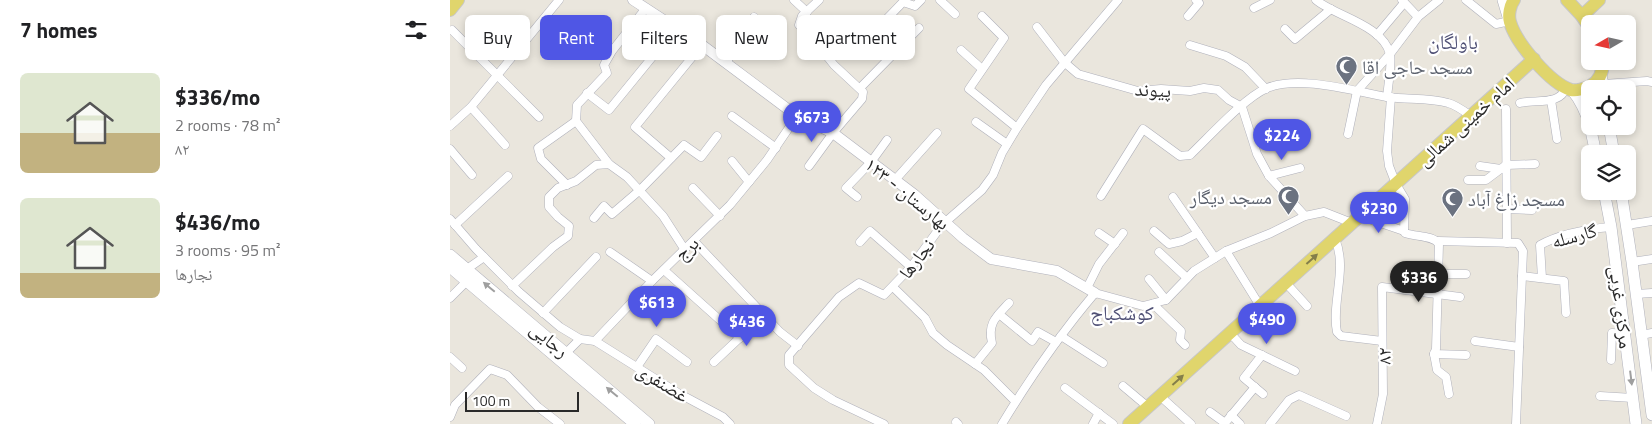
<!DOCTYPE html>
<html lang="en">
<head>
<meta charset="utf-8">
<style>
  body { margin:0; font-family:"Titillium Web","Noto Naskh Arabic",sans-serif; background:#f6f6f6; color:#202124; height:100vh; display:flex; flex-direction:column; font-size:19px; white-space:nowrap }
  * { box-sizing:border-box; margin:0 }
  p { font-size:16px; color:#757577 }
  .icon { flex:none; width:28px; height:28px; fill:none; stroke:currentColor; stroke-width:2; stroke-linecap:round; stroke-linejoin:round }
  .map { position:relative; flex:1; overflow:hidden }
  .details { display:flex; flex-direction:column; background:#fff; width:450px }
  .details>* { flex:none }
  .banner { position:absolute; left:15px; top:15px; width:475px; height:45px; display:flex; gap:10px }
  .needle { width:32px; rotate:261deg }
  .controls { position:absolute; left:1131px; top:15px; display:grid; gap:10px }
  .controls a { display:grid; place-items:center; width:55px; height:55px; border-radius:8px; background:#fff; box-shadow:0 2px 8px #0003; font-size:25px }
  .scale { position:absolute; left:15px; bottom:12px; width:114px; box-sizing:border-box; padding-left:5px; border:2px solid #292929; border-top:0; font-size:14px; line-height:18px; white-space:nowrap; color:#292929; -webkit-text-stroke:4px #fff; paint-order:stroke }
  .price { position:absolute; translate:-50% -42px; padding:0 11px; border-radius:18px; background:#4f56e5; color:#fff; font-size:16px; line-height:32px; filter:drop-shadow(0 1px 2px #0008) }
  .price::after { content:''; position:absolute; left:50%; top:30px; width:15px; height:11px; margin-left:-8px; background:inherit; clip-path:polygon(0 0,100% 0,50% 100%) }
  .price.current { background:#222; color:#fff }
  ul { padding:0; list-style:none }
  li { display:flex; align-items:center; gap:15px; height:125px; padding:0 20px }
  li span { display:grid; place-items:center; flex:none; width:140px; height:100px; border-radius:8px; color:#555 }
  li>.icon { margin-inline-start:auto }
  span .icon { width:60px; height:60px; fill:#fffc; stroke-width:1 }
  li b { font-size:21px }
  h2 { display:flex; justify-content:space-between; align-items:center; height:60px; padding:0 20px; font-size:21px }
  .tag { padding:0 18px; border-radius:8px; background:#fff; box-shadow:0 2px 8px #0003; font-size:18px; line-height:45px }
  .tag.current { background:#4f56e5; color:#fff }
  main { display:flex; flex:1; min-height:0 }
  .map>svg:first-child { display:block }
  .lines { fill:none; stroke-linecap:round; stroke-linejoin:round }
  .minor-casing { stroke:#b0b1bb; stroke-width:9 }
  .tertiary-casing { stroke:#b0b1bb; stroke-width:11 }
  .secondary-casing { stroke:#b0b1bb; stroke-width:12 }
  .primary-casing { stroke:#c7c7c7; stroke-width:14 }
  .minor { stroke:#fff; stroke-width:8 }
  .tertiary { stroke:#fff; stroke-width:10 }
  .secondary { stroke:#fff; stroke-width:11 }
  .primary { stroke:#e0d56c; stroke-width:12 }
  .oneway { fill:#847f4a }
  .oneway2 { fill:#9f9f9f }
  .labels { text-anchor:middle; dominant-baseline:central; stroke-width:4.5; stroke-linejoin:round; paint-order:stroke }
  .worship-label { font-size:19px; fill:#5b616d; stroke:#fff; text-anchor:start }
  .street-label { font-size:19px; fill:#292929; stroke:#fff }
  .neighbourhood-label { font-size:20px; fill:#4f5075; stroke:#fff }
</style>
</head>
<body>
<main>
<section class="details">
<h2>7 homes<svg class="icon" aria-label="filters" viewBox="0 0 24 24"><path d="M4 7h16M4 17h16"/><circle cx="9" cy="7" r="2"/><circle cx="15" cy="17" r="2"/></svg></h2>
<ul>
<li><span style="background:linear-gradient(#dfe7d0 60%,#c2b280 0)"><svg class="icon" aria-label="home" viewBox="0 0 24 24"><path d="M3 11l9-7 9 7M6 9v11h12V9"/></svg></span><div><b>$336/mo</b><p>2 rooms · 78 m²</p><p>۸۲</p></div></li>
<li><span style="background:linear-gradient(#dfe7d0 75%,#c2b280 0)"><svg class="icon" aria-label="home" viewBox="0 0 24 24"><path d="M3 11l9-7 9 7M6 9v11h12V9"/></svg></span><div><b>$436/mo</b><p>3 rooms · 95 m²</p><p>نجارها</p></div></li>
</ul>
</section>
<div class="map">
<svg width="1202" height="424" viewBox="0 0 1202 424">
  <rect width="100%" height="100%" fill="#eae6dd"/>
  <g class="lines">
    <defs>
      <g id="minor">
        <polyline points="344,0 357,12"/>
        <polyline points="490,0 505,14"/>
        <path d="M866 0C885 16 933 25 940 54 942 63 938 87 937 97"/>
        <polyline points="952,0 968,17"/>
        <polyline points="1016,0 1046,24 1060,21"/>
        <polyline points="804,8 820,0"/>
        <polyline points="532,16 554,38 519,89 567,128"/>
        <polyline points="738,16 749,3 746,0"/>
        <polyline points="587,27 614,62 628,74 688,91 711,89 740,91 754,88 768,90 779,100 792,107 807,154 819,176 855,216"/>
        <polyline points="835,29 845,39 881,9"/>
        <polyline points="2,30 89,117"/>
        <polyline points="425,31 453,2 465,6 471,0"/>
        <polyline points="927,35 954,3"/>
        <polyline points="740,45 776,56 795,67 816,89"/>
        <polyline points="511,50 532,69"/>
        <polyline points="276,63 304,17"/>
        <polyline points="1153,84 1197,81 1202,82"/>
        <polyline points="410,88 469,28"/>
        <polyline points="137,93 159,110 226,28"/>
        <path d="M941 97 937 151 939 166 946 184 955 199 954 231 955 233C966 237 983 235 989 244L986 349 984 354 1016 355"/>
        <polyline points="1101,100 1107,139"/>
        <path d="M1070 103C1085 99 1111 106 1116 87"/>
        <polyline points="21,107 55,145"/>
        <polyline points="1056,109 1057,243"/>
        <polyline points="282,116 326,148"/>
        <polyline points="526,122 557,144"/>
        <polyline points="0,126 21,107 109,0"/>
        <polyline points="898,134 907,91 940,54 968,17 989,0"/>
        <polyline points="0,149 22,175"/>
        <polyline points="221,158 185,127 252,45"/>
        <polyline points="282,161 299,182"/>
        <polyline points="159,164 126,121 127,105 157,73 154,65 162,51 196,8"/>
        <polyline points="359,166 383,133 412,99 413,92 384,65 368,45 349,25 352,16 369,0"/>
        <polyline points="1030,166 1051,169"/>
        <polyline points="819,176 850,168"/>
        <polyline points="445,180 487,133"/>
        <polyline points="1018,180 1036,180 1056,165 1085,164"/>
        <polyline points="117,185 91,159 88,148 126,121"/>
        <polyline points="243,188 270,216"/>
        <path d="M651 196 693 129 730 156 740 155C759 137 794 98 817 88 850 75 903 91 937 97 958 100 978 97 998 103 1006 105 1014 111 1021 116"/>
        <polyline points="407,197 396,188 421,162 437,140"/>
        <polyline points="723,197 765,258"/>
        <polyline points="1057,209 1082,210"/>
        <polyline points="910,216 954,231"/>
        <polyline points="144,218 154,206 162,214 190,190 234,145 251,157 267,136"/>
        <polyline points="0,219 26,249 69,292 110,327 130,339 145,341 202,281 280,205 317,160 347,116"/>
        <polyline points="5,225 58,176"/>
        <polyline points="1177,225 1202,221"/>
        <polyline points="704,231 719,244 732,241 748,233"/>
        <polyline points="649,233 665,244"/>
        <path d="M885 239C898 268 881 303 887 332L891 336 932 341"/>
        <polyline points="244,241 330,332 348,346"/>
        <polyline points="988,241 1068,243 1073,251 1066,424"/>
        <polyline points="410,242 420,231 461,267"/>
        <polyline points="776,251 810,306"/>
        <polyline points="160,252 202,281"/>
        <polyline points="709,252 737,278"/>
        <polyline points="1182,262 1202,259"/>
        <polyline points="17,269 34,257"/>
        <polyline points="214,270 290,338"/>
        <polyline points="989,274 1016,274"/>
        <polyline points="1072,276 1114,281 1116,313"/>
        <path d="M1092 278 1090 245C1112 233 1137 229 1161 227"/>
        <polyline points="699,279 716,300"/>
        <polyline points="836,283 857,306"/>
        <polyline points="62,286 103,247 118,236 119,226 108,217 99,207 99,197 108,188 126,181 146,165 159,164 177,177 213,216 235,250"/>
        <polyline points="443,287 475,318 483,333 497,345 534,370 565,401"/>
        <polyline points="637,288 649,264 673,233"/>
        <polyline points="1186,294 1202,293"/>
        <polyline points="0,298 17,281"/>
        <polyline points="703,304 731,331 730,340 735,345"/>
        <polyline points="93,313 146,257"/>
        <polyline points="549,314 582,341 588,332 606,342"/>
        <polyline points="780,333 791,345 845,371"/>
        <polyline points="1191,335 1202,333"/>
        <polyline points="611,336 653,363"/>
        <polyline points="145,341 228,393 273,417 280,424"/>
        <polyline points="1025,341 1069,347"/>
        <polyline points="116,353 130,339"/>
        <polyline points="984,354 987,370 996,377 999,394"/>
        <polyline points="812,355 794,378 813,394"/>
        <polyline points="0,357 12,368"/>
        <polyline points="1161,360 1162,333 1176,334"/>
        <polyline points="264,362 314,315"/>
        <path d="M525 364 542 343C537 323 547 316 559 303"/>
        <polyline points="187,367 206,339 237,362"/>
        <polyline points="673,386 698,407"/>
        <polyline points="615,388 663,424"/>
        <polyline points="710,396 741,424"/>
        <polyline points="1150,396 1183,398"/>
        <polyline points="760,412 775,423 805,387"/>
        <polyline points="781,415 790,424"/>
        <polyline points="0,417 5,405 40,369 57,375 88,407 110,424"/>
        <polyline points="506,422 508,424"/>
        <polyline points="434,424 383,400 364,388 339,365 339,355 389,297 409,283 434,295 461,267 492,225 532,190 543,175 552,153 567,128 596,85 668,0"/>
        <path d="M552 424C580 378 610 334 645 293L693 306 716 300 744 271 776 251 821 233 855 216 874 212 902 223"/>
        <polyline points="643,424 649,413"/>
        <polyline points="820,424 839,400 849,395 896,416"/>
        <polyline points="927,424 933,394 932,287 1010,297"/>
      </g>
      <polyline id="tertiary" points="183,0 252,45 347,116 383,133 465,195 513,238 541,259 607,271 645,293"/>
      <g id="secondary">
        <polyline points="1053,0 1059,20"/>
        <polyline points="1151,76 1154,89"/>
        <path d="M1122 90C1131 101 1136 112 1140 126"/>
        <polyline points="1140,126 1146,154"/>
        <polyline points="1159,126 1164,154"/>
        <polyline points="1154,191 1161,227 1186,424"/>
        <polyline points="1171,191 1182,262 1202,415"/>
        <polyline points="0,255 199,424"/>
        <polyline points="0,267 185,424"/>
      </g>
      <g id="primary">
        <path d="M1064 0C1060 5 1058 15 1060 22 1066 43 1100 83 1121 90 1126 91 1135 89 1140 86 1150 81 1153 72 1153 61"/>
        <polyline points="1117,0 1132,16 1140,28"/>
        <polyline points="0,10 8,0"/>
        <polyline points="1132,16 1149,0"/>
        <polyline points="679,424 1084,59"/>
      </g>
    </defs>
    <use href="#minor" class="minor-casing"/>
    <use href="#tertiary" class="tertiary-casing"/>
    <use href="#secondary" class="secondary-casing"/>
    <use href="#primary" class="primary-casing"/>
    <use href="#minor" class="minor"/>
    <use href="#tertiary" class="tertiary"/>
    <use href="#secondary" class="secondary"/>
    <use href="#primary" class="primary"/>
  </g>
  <defs><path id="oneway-solid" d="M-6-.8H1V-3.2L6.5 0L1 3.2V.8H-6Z" transform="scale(1.25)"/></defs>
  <g class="oneway">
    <use href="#oneway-solid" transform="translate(862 259) rotate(-42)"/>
    <use href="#oneway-solid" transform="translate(728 380) rotate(-42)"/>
  </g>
  <g class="oneway2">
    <use href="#oneway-solid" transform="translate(39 287) rotate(-140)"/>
    <use href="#oneway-solid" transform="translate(1181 378) rotate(83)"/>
    <use href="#oneway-solid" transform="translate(162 392) rotate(-140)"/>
  </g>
  <defs>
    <symbol id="mosque-pin" viewBox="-11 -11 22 30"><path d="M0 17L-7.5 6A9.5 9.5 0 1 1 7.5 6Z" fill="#6b7280" stroke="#fff"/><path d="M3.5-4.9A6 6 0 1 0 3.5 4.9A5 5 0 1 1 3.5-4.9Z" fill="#fff"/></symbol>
  </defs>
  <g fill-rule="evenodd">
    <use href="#mosque-pin" x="884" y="54" width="25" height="34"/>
    <use href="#mosque-pin" x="826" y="184" width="25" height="34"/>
    <use href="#mosque-pin" x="990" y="186" width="25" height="34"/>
  </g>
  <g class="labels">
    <g class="worship-label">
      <text x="912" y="66">مسجد حاجی اقا</text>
      <text x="822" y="196" text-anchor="end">مسجد دیگار</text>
      <text x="1018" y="198">مسجد زاغ آباد</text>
    </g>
    <g class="street-label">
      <text transform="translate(703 89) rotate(3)">پیوند</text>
      <text transform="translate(1015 121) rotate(-42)">امام خمینی شمالی</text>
      <text transform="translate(458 193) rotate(39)">بهارستان - ۱۲۳</text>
      <text transform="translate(1124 235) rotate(-15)">گارسله</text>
      <text transform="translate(236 248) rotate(-44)">برج</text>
      <text transform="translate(466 258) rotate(-52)">نجارها</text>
      <text transform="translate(1172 307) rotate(83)">مرکزی غربی</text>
      <text transform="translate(100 339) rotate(40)">رجایی</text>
      <text transform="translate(933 356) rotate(-90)">۸۲</text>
      <text transform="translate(213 382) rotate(31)">غضنفری</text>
    </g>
    <g class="neighbourhood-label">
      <text x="1003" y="41">باولگان</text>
      <text x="672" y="312">کوشکباج</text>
    </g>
  </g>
</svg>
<div class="controls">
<a><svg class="needle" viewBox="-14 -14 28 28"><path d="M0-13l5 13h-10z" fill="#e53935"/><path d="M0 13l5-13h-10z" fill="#757577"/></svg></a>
<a><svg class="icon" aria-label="locate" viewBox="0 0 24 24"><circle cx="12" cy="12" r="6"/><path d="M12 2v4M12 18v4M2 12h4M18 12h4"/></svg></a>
<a><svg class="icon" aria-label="layers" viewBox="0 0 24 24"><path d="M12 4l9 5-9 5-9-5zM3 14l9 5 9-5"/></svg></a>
</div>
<div class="scale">100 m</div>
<b class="price" style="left:362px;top:143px">$673</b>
<b class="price" style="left:832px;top:161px">$224</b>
<b class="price" style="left:929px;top:234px">$230</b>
<b class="price current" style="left:969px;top:303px">$336</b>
<b class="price" style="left:207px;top:328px">$613</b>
<b class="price" style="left:817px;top:345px">$490</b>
<b class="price" style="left:297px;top:347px">$436</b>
<div class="banner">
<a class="tag">Buy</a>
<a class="tag current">Rent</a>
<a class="tag">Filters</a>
<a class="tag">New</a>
<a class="tag">Apartment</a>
</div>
</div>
</main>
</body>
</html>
